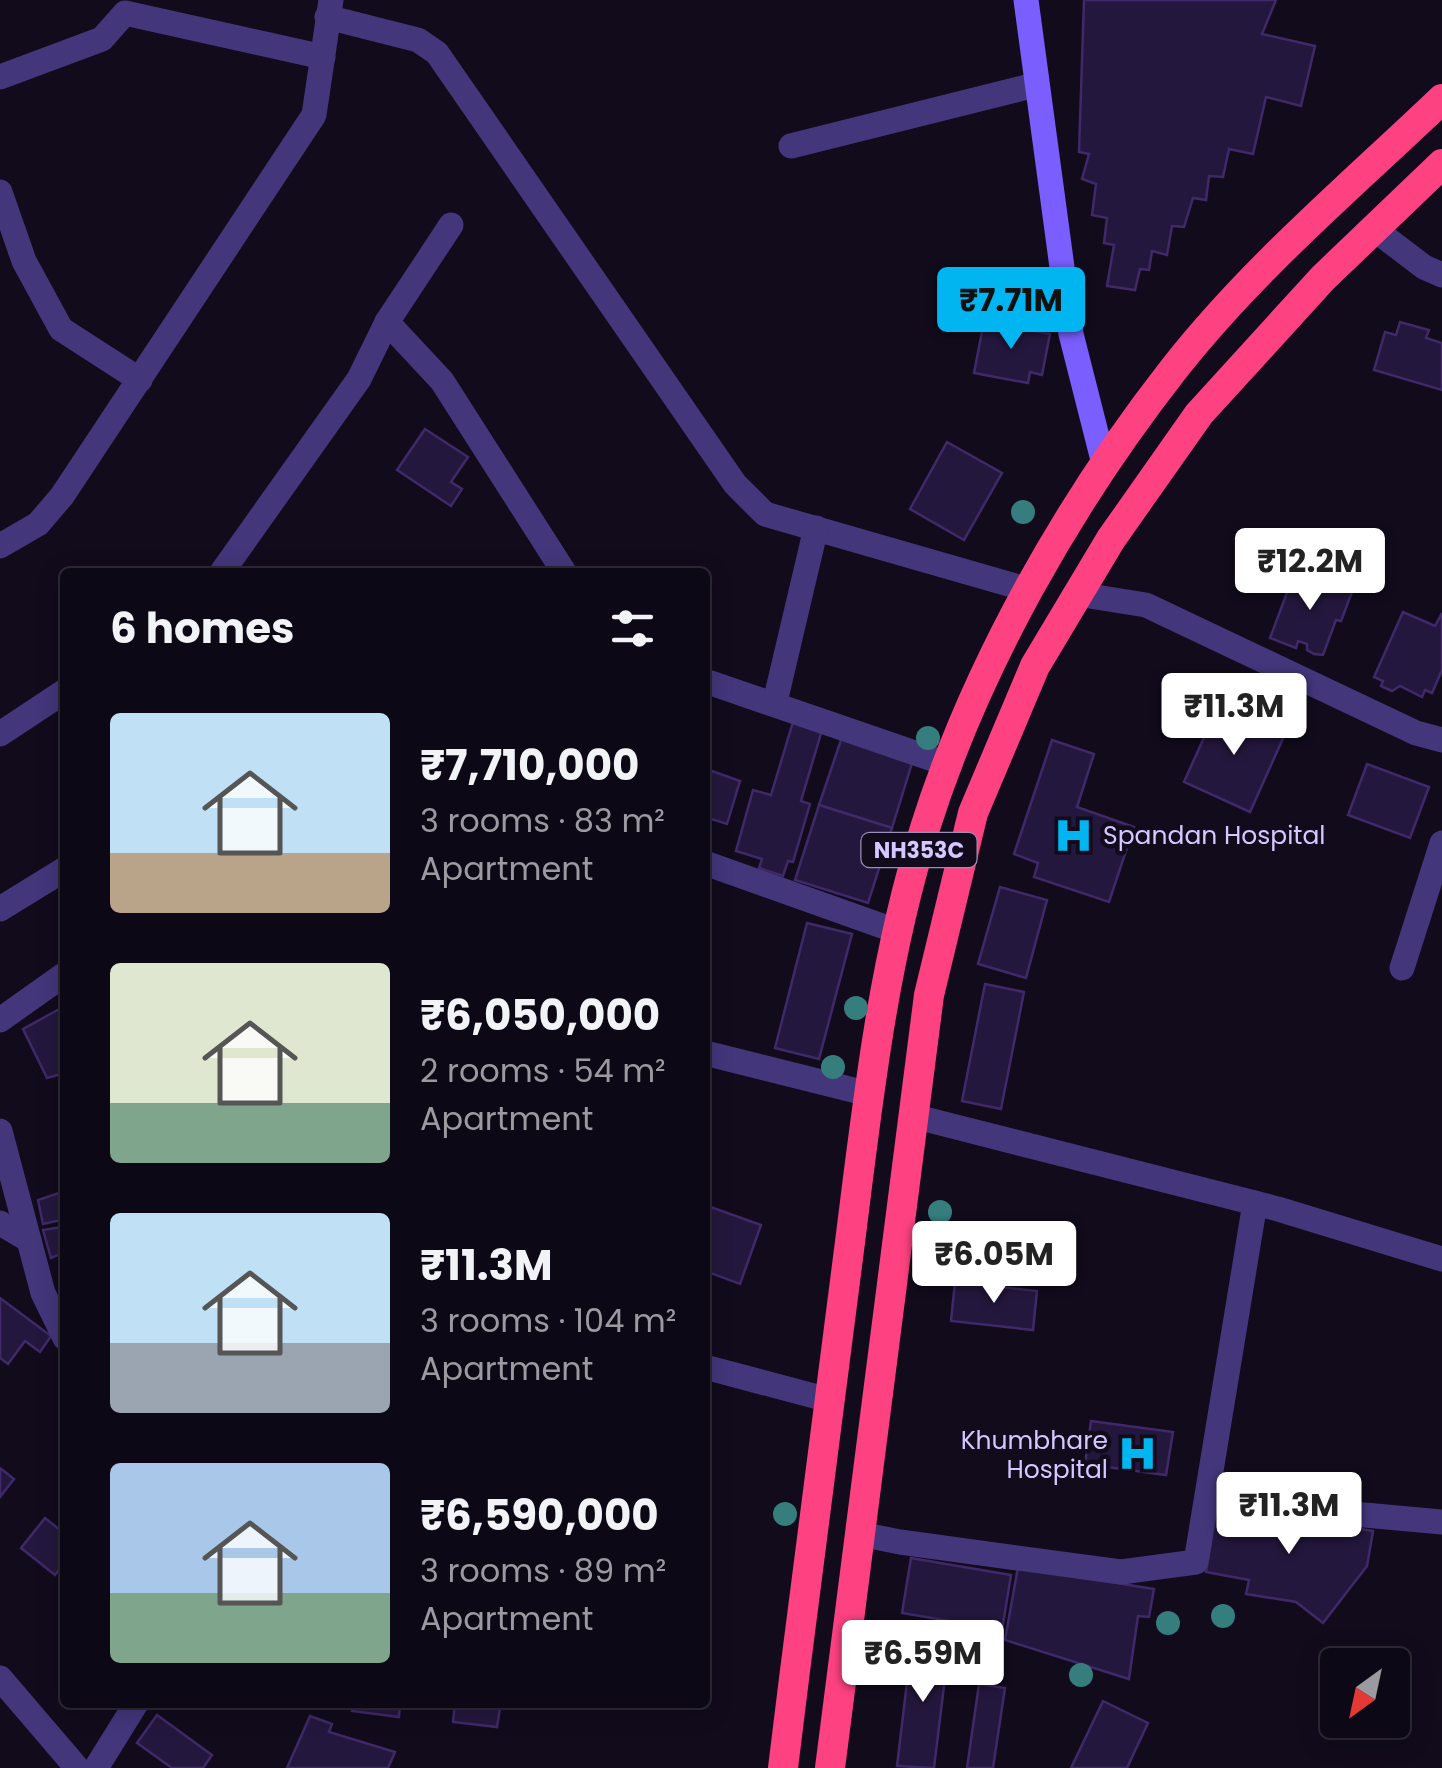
<!DOCTYPE html>
<html lang="en">
<head>
<meta charset="utf-8">
<style>
  body { margin:0; font-family:Poppins,sans-serif; background:#1b1622; color:#f1f3f6; height:100vh; display:flex; flex-direction:column; font-size:38px; white-space:nowrap }
  * { box-sizing:border-box; margin:0 }
  p { font-size:32px; color:#9a9aa0 }
  .icon { flex:none; width:55px; height:55px; fill:none; stroke:currentColor; stroke-width:2; stroke-linecap:round; stroke-linejoin:round }
  .map { position:relative; flex:1; overflow:hidden }
  .panel { position:absolute; left:60px; top:568px; width:650px; height:1140px; display:flex; flex-direction:column; background:#0d0815; border-radius:10px; box-shadow:0 5px 25px #0003,0 0 0 2px #2d2934 }
  .panel>* { flex:none }
  .needle { width:65px; rotate:213deg }
  .tools { position:absolute; left:1320px; top:1648px; display:grid; gap:20px }
  .tools a { display:grid; place-items:center; width:90px; height:90px; border-radius:10px; background:#0d0815; box-shadow:0 5px 25px #0003,0 0 0 2px #2d2934; font-size:50px }
  .price { position:absolute; translate:-50% -85px; padding:0 22px; border-radius:10px; background:#fff; color:#222; font-size:32px; line-height:65px; filter:drop-shadow(0 2px 5px #0008) }
  .price::after { content:''; position:absolute; left:50%; top:60px; width:30px; height:22px; margin-left:-15px; background:inherit; clip-path:polygon(0 0,100% 0,50% 100%) }
  .price.active { background:#01b5f0; color:#111 }
  ul { padding:0; list-style:none }
  li { display:flex; align-items:center; gap:30px; height:250px; padding:0 50px }
  li span { display:grid; place-items:center; flex:none; width:280px; height:200px; border-radius:10px; color:#555 }
  li>.icon { margin-inline-start:auto }
  span .icon { width:120px; height:120px; fill:#fffc; stroke-width:1 }
  li b { font-size:42px }
  h2 { display:flex; justify-content:space-between; align-items:center; height:120px; padding:0 50px; font-size:42px }
  .map>svg:first-child { display:block }
  .building { fill:#24173d; stroke:#3f2969; stroke-width:2.5 }
  .lines { fill:none; stroke-linecap:round; stroke-linejoin:round }
  .street { stroke:#43367b; stroke-width:25 }
  .secondary { stroke:#7a5efe; stroke-width:25 }
  .highway { stroke:#fe4281; stroke-width:30 }
  .tree { fill:#367e7e }
  .labels { text-anchor:middle; dominant-baseline:central; stroke-width:9; stroke-linejoin:round; paint-order:stroke }
  .shield { fill:#110b1c; stroke:#9a8fbb; stroke-width:2.5 }
  .shield-label { font-size:22px; font-weight:bold; fill:#d5c7ff }
  .poi-label { font-size:25px; fill:#d5c7ff; stroke:#110b1c; text-anchor:start }
</style>
</head>
<body>
<div class="map">
<svg width="1442" height="1768" viewBox="0 0 1442 1768">
  <rect width="100%" height="100%" fill="#110b1c"/>
  <g class="building">
    <polygon points="1084,0 1276,0 1262,34 1315,46 1301,106 1266,97 1253,154 1229,149 1223,177 1209,176 1206,200 1193,198 1184,227 1172,226 1167,255 1152,251 1149,270 1140,269 1135,290 1107,286 1114,245 1104,243 1107,218 1092,215 1096,184 1082,179 1089,154 1079,152"/>
    <polygon points="984,321 1050,334 1042,375 1030,372 1028,383 974,373"/>
    <polygon points="1400,322 1429,330 1426,338 1442,343 1442,390 1374,370 1385,332 1396,335"/>
    <polygon points="425,429 468,457 451,482 462,489 451,506 397,470"/>
    <polygon points="947,442 1002,473 964,540 910,509"/>
    <polygon points="1295,571 1352,592 1341,621 1336,620 1323,655 1314,654 1307,650 1307,644 1298,641 1296,648 1270,638"/>
    <polygon points="1403,612 1435,626 1442,613 1442,670 1432,693 1425,690 1422,697 1400,686 1392,691 1381,686 1383,681 1374,677"/>
    <polygon points="1219,704 1285,734 1250,812 1184,782"/>
    <polygon points="793,722 822,730 801,801 810,804 793,862 788,861 783,876 759,868 762,859 736,851 753,790 771,795"/>
    <polygon points="842,737 913,760 892,828 819,805"/>
    <polygon points="1052,740 1094,754 1077,807 1134,827 1109,902 1034,877 1038,863 1014,854"/>
    <polygon points="1367,764 1429,787 1410,838 1348,815"/>
    <polygon points="712,771 740,781 727,824 705,817 705,794"/>
    <polygon points="819,805 892,828 868,903 795,880"/>
    <polygon points="1000,887 1047,900 1026,978 978,964"/>
    <polygon points="807,923 852,934 819,1059 775,1048"/>
    <polygon points="985,984 1024,992 1001,1109 962,1101"/>
    <polygon points="63,1007 65,1073 47,1078 23,1029"/>
    <polygon points="65,1191 65,1252 51,1258 43,1230 62,1227 61,1220 43,1224 38,1200"/>
    <polygon points="705,1205 761,1225 740,1284 705,1271"/>
    <polygon points="955,1282 1037,1291 1033,1330 951,1321"/>
    <polygon points="0,1298 51,1336 40,1352 25,1341 8,1364 0,1358"/>
    <polygon points="1091,1421 1173,1432 1166,1475 1085,1464"/>
    <polygon points="0,1468 14,1479 0,1497"/>
    <polygon points="1217,1505 1373,1531 1367,1566 1323,1623 1296,1602 1246,1594 1249,1580 1206,1572"/>
    <polygon points="45,1518 65,1534 65,1562 55,1575 21,1548"/>
    <polygon points="911,1558 1011,1575 1002,1630 902,1613"/>
    <polygon points="1018,1567 1154,1589 1149,1617 1138,1616 1129,1679 1005,1640"/>
    <polygon points="912,1640 949,1645 934,1768 897,1766"/>
    <polygon points="979,1684 1005,1688 993,1768 967,1768"/>
    <polygon points="1103,1701 1148,1723 1127,1768 1071,1768"/>
    <polygon points="353,1702 400,1702 399,1717 352,1711"/>
    <polygon points="455,1702 501,1702 497,1727 453,1722"/>
    <polygon points="157,1715 212,1755 203,1768 172,1768 137,1743"/>
    <polygon points="310,1716 332,1724 329,1732 395,1752 388,1768 287,1768"/>
  </g>
  <g class="lines">
    <g class="street">
      <polyline points="327,17 418,40 437,53 735,484 765,514 1029,590"/>
      <polyline points="0,77 102,39 125,13 323,57"/>
      <polyline points="791,146 1035,85"/>
      <polyline points="0,192 24,261 61,329 140,380"/>
      <polyline points="1374,229 1424,267 1442,275"/>
      <polyline points="387,322 442,381 564,572"/>
      <polyline points="0,546 38,524 62,496 314,115 331,0"/>
      <polyline points="222,572 359,379 387,322 451,225"/>
      <polyline points="1077,594 1146,605 1416,733 1442,740"/>
      <polyline points="705,681 950,765"/>
      <polyline points="775,702 816,528"/>
      <polyline points="0,734 65,691"/>
      <polyline points="705,863 899,932"/>
      <polyline points="0,909 65,869"/>
      <polyline points="1402,968 1442,843"/>
      <polyline points="0,1020 65,974"/>
      <polyline points="705,1053 869,1094"/>
      <polyline points="913,1116 1278,1209 1442,1259"/>
      <polyline points="0,1131 43,1293 65,1338"/>
      <polyline points="0,1223 29,1240"/>
      <polyline points="705,1367 829,1400"/>
      <polyline points="1208,1493 1343,1513 1442,1522"/>
      <polyline points="860,1534 900,1542 1121,1572 1196,1562 1255,1203"/>
      <polyline points="0,1678 77,1768"/>
      <polyline points="96,1768 137,1702"/>
    </g>
    <polyline class="secondary" points="1026,0 1071,334 1104,464"/>
    <g class="highway">
      <path d="M783 1768C804 1595 827 1422 849 1250 867 1108 882 964 925 828 976 666 1069 503 1173 370 1251 270 1351 186 1442 99"/>
      <polyline points="830,1768 929,995 973,813 1035,666 1111,539 1199,414 1323,278 1442,164"/>
    </g>
  </g>
  <g class="tree">
    <circle cx="1023" cy="512" r="12"/>
    <circle cx="928" cy="738" r="12"/>
    <circle cx="856" cy="1008" r="12"/>
    <circle cx="833" cy="1067" r="12"/>
    <circle cx="940" cy="1212" r="12"/>
    <circle cx="785" cy="1514" r="12"/>
    <circle cx="1223" cy="1616" r="12"/>
    <circle cx="1168" cy="1623" r="12"/>
    <circle cx="1081" cy="1675" r="12"/>
  </g>
  <defs>
    <symbol id="hospital-bare" viewBox="-9 -9 18 18"><path d="M-5-5h3v3.5h4V-5h3V5h-3V1.5h-4V5h-3Z" fill="#01b5f0" stroke="#110b1c" stroke-width="2.5" paint-order="stroke"/></symbol>
  </defs>
  <g fill-rule="evenodd">
    <use href="#hospital-bare" x="1046" y="808" width="55" height="55"/>
    <use href="#hospital-bare" x="1110" y="1426" width="55" height="55"/>
  </g>
  <g class="labels">
    <rect class="shield" x="861.5" y="833" width="115" height="34" rx="8"/>
    <g class="shield-label">
      <text x="919" y="850">NH353C</text>
    </g>
    <g class="poi-label">
      <text x="1103" y="835">Spandan Hospital</text>
      <text x="1108" y="1440" text-anchor="end">Khumbhare<tspan x="1108" dy="29">Hospital</tspan></text>
    </g>
  </g>
</svg>
<div class="tools">
<a><svg class="needle" viewBox="-14 -14 28 28"><path d="M0-13l5 13h-10z" fill="#e53935"/><path d="M0 13l5-13h-10z" fill="#9a9aa0"/></svg></a>
</div>
<b class="price active" style="left:1011px;top:352px">₹7.71M</b>
<b class="price" style="left:1310px;top:613px">₹12.2M</b>
<b class="price" style="left:1234px;top:758px">₹11.3M</b>
<b class="price" style="left:994px;top:1306px">₹6.05M</b>
<b class="price" style="left:1289px;top:1557px">₹11.3M</b>
<b class="price" style="left:923px;top:1705px">₹6.59M</b>
<section class="panel">
<h2>6 homes<svg class="icon" aria-label="filters" viewBox="0 0 24 24"><path d="M4 7h16M4 17h16"/><circle cx="9" cy="7" r="2"/><circle cx="15" cy="17" r="2"/></svg></h2>
<ul>
<li><span style="background:linear-gradient(#bfe0f5 70%,#b9a48a 0)"><svg class="icon" aria-label="home" viewBox="0 0 24 24"><path d="M3 11l9-7 9 7M6 9v11h12V9"/></svg></span><div><b>₹7,710,000</b><p>3 rooms · 83 m²</p><p>Apartment</p></div></li>
<li><span style="background:linear-gradient(#dfe7d0 70%,#7fa58c 0)"><svg class="icon" aria-label="home" viewBox="0 0 24 24"><path d="M3 11l9-7 9 7M6 9v11h12V9"/></svg></span><div><b>₹6,050,000</b><p>2 rooms · 54 m²</p><p>Apartment</p></div></li>
<li><span style="background:linear-gradient(#bfe0f5 65%,#9aa5b1 0)"><svg class="icon" aria-label="home" viewBox="0 0 24 24"><path d="M3 11l9-7 9 7M6 9v11h12V9"/></svg></span><div><b>₹11.3M</b><p>3 rooms · 104 m²</p><p>Apartment</p></div></li>
<li><span style="background:linear-gradient(#a9c7e8 65%,#7fa58c 0)"><svg class="icon" aria-label="home" viewBox="0 0 24 24"><path d="M3 11l9-7 9 7M6 9v11h12V9"/></svg></span><div><b>₹6,590,000</b><p>3 rooms · 89 m²</p><p>Apartment</p></div></li>
</ul>
</section>
</div>
</body>
</html>
